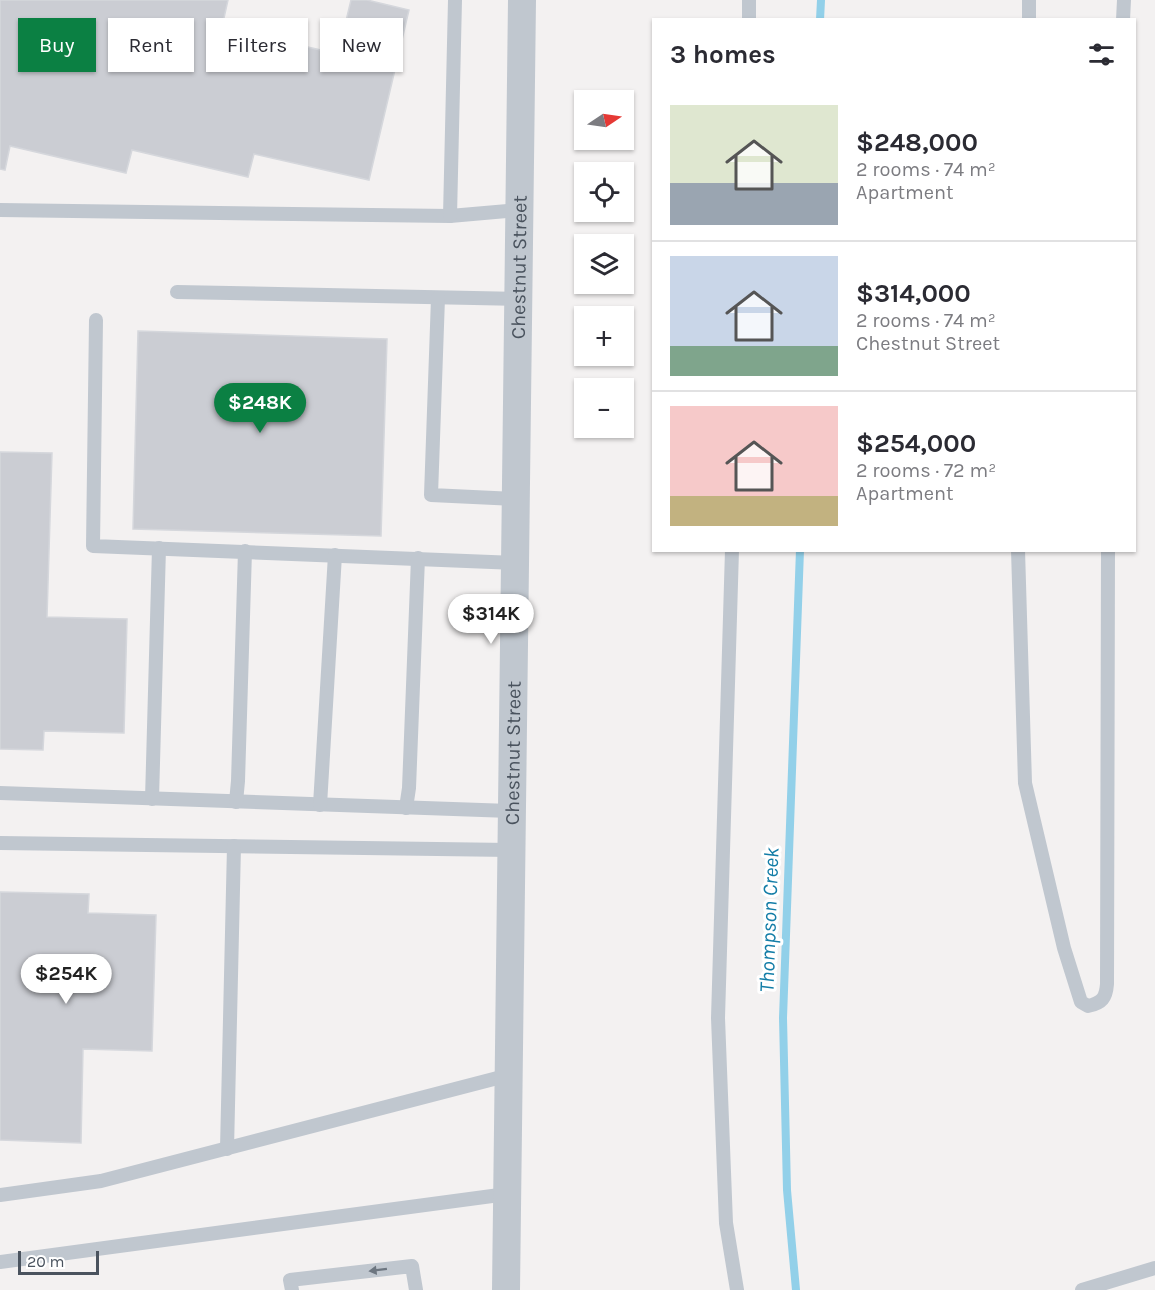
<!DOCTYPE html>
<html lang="en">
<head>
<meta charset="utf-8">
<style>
  body { margin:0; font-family:Karla,sans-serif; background:#f7f7f7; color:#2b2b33; height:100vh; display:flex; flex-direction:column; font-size:22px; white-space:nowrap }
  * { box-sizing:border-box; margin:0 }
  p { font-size:20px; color:#7c7c81 }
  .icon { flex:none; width:33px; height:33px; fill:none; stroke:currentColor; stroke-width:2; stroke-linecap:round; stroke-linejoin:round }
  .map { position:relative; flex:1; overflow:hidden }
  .sheet { position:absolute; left:652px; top:18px; width:484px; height:534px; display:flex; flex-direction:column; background:#fff; border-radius:0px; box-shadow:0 2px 4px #0004 }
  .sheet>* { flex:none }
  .guide { position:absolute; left:18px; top:18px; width:544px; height:54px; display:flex; gap:12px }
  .needle { width:39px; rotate:77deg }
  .controls { position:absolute; left:574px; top:90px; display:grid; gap:12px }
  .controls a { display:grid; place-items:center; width:60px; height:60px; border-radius:0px; background:#fff; box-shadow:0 2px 4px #0004; font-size:30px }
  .scale { position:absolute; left:18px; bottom:15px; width:81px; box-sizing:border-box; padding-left:6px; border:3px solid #4a535e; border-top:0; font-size:16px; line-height:21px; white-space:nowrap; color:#4a535e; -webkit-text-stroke:4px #fff; paint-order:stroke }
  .price { position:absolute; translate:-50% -51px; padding:0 14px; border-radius:21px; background:#fff; color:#222; font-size:20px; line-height:39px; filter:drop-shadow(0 2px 3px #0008) }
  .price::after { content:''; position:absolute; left:50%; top:36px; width:18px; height:14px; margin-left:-9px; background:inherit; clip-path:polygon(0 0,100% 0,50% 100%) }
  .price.current { background:#0b8043; color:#fff }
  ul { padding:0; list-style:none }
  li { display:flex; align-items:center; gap:18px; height:150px; padding:0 18px }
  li+li { border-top:2px solid #e1e1e2 }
  li span { display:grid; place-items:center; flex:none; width:168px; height:120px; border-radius:0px; color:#555 }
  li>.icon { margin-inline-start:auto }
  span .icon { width:72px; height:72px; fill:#fffc; stroke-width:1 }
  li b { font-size:26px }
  h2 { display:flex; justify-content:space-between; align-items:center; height:72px; padding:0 18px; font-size:26px }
  .chip { padding:0 21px; border-radius:0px; background:#fff; box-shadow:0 2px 4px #0004; font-size:21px; line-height:54px }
  .chip.current { background:#0b8043; color:#fff }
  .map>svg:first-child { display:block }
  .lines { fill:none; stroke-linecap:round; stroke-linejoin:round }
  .stream { stroke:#92d0e9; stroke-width:8 }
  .building { fill:#cbcdd3; stroke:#d5d7dc; stroke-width:1.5 }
  .lane { stroke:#c0c7cf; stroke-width:14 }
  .street { stroke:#c0c7cf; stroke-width:28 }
  .oneway { fill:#6d7680 }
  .labels { text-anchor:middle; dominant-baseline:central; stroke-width:6; stroke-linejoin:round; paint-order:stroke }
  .street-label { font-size:20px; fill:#4a535e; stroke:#fff }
  .water-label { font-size:21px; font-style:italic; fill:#137da7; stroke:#fff }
</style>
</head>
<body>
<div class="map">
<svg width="1155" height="1290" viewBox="0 0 1155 1290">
  <rect width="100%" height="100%" fill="#f3f1f1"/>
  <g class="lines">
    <g class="stream">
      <polyline points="820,20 821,0"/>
      <polyline points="796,1290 787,1190 783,1018 800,550"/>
    </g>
  </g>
  <g class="building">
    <polygon points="0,0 228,0 222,27 338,54 351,0 367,0 409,10 369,180 254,154 248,177 132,150 126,173 10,146 5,170 0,169"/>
    <polygon points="138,331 387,339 381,536 133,529"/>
    <polygon points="0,452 52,453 47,617 127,619 124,733 44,731 43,750 0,749"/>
    <polygon points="0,892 89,894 88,913 156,915 152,1051 83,1049 81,1143 0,1140"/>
  </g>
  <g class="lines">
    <g class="lane">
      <polyline points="749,20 749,0"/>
      <polyline points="1029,20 1029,0"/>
      <polyline points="1123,20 1124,0"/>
      <polyline points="0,210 450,216 519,210"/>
      <polyline points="450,216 455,0"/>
      <polyline points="177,292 518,299"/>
      <polyline points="438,298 431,495 516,499"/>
      <polyline points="96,320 93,546 515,563"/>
      <polyline points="732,550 718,1018 726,1223 737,1290"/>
      <path d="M1018 550 1025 783 1064 948 1081 1002 1088 1006C1102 1003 1106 998 1107 984L1108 550"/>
      <polyline points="0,793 512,811"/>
      <polyline points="152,799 159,548"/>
      <polyline points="236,802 238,781 245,551"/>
      <polyline points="320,805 335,555"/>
      <polyline points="406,808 409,788 418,558"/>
      <polyline points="0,843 511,850"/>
      <polyline points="227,1149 234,846"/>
      <polyline points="0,1195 101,1181 509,1075"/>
      <polyline points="0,1262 507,1194"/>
      <polyline points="292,1290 290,1280 412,1266 416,1290"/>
      <polyline points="1082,1290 1155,1268"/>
    </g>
    <path class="street" id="s1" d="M506 1290 522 0"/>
  </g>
  <defs><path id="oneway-solid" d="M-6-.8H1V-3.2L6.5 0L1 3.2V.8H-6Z" transform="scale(1.5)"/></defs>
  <use class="oneway" href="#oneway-solid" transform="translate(378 1270) rotate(173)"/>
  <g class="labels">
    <g class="street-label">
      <text stroke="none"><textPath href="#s1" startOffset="1023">Chestnut Street</textPath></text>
      <text stroke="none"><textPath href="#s1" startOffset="537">Chestnut Street</textPath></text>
    </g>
    <g class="water-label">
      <text transform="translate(769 920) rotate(-88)">Thompson Creek</text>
    </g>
  </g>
</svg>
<div class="controls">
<a><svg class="needle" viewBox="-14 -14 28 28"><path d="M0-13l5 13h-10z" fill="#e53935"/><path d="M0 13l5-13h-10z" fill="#7c7c81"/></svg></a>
<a><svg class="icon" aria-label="locate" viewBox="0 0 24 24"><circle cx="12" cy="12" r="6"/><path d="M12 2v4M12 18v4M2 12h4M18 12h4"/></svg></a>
<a><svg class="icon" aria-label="layers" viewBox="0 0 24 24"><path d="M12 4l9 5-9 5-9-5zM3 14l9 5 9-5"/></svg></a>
<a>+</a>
<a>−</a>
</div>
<div class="scale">20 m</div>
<b class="price current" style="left:260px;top:434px">$248K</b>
<b class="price" style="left:491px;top:645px">$314K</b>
<b class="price" style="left:66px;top:1005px">$254K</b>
<div class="guide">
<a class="chip current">Buy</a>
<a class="chip">Rent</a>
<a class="chip">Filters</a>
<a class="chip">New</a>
</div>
<section class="sheet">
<h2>3 homes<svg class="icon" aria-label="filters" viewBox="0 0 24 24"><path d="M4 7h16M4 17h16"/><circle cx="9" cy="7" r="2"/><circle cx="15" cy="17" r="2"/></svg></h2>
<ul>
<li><span style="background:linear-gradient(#dfe7d0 65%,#9aa5b1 0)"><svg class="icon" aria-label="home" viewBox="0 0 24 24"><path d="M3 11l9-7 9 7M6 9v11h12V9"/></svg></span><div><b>$248,000</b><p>2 rooms · 74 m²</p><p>Apartment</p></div></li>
<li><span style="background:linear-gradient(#c9d6e8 75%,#7fa58c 0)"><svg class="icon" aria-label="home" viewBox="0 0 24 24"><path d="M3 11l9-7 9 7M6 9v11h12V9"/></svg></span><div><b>$314,000</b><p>2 rooms · 74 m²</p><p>Chestnut Street</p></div></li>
<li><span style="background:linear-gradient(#f6c9c9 75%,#c2b280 0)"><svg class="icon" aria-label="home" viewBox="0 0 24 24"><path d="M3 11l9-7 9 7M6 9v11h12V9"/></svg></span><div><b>$254,000</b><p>2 rooms · 72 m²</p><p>Apartment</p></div></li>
</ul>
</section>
</div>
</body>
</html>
